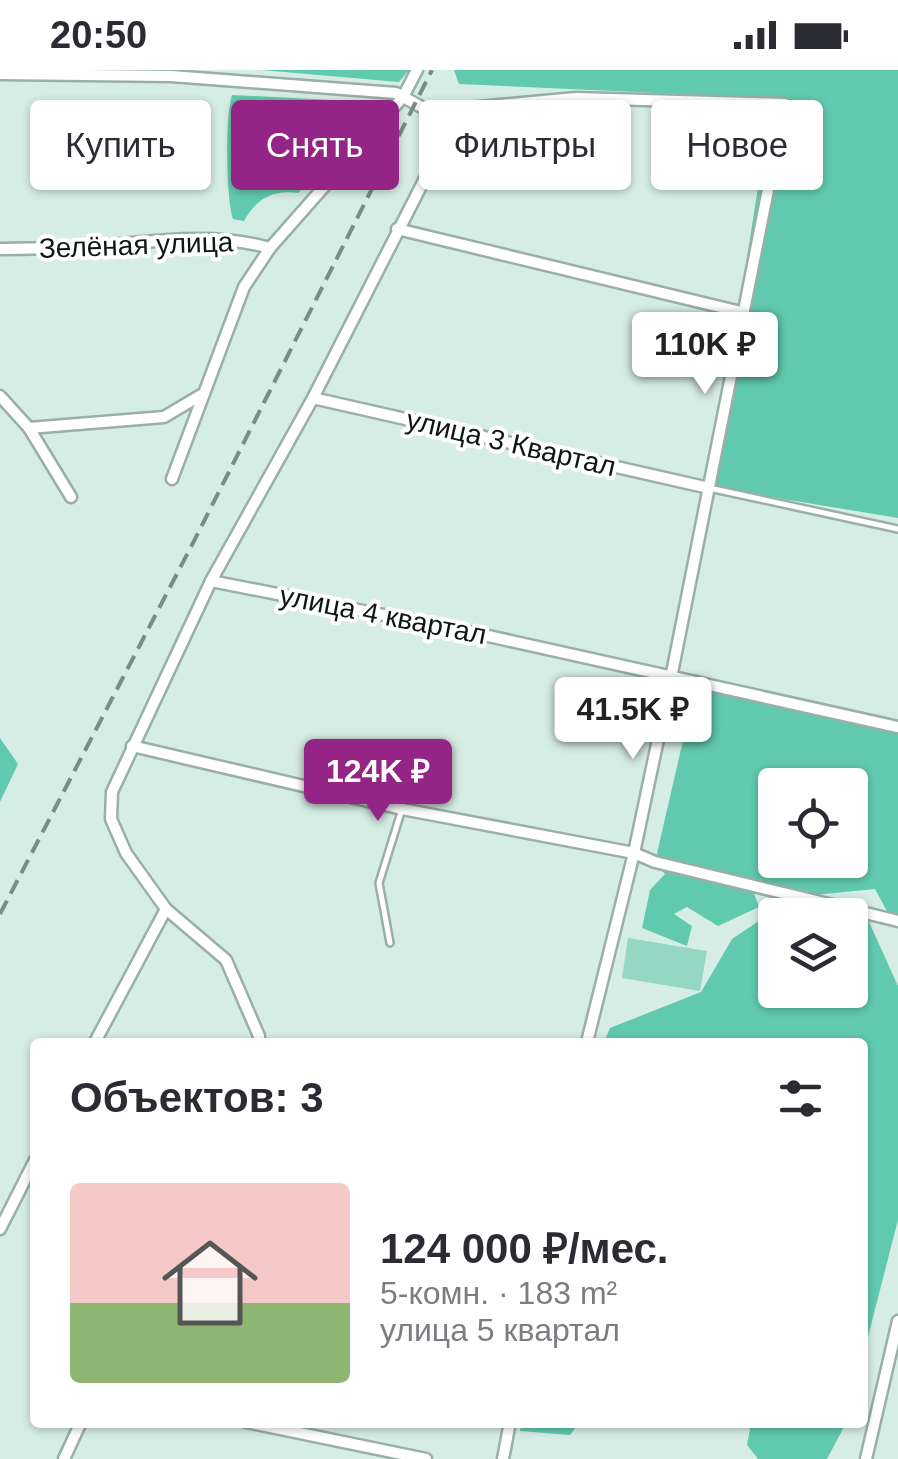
<!DOCTYPE html>
<html lang="ru">
<head>
<meta charset="utf-8">
<style>
  body { margin:0; font-family:Arial,sans-serif; background:#f7f7f7; color:#2b2b33; height:100vh; display:flex; flex-direction:column; font-size:38px; white-space:nowrap }
  * { box-sizing:border-box; margin:0 }
  p { font-size:32px; color:#7c7c81 }
  .icon { flex:none; width:55px; height:55px; fill:none; stroke:currentColor; stroke-width:2; stroke-linecap:round; stroke-linejoin:round }
  .map { position:relative; flex:1; overflow:hidden }
  .panel { position:absolute; left:30px; top:968px; width:838px; height:390px; display:flex; flex-direction:column; background:#fff; border-radius:10px; box-shadow:0 2px 8px #0004 }
  .panel>* { flex:none }
  .banner { position:absolute; left:30px; top:30px; width:840px; height:90px; display:flex; gap:20px }
  .tools { position:absolute; left:758px; top:698px; display:grid; gap:20px }
  .tools a { display:grid; place-items:center; width:110px; height:110px; border-radius:10px; background:#fff; box-shadow:0 2px 8px #0004; font-size:50px }
  .price { position:absolute; translate:-50% -85px; padding:0 22px; border-radius:10px; background:#fff; color:#222; font-size:32px; line-height:65px; filter:drop-shadow(0 2px 5px #0008) }
  .price::after { content:''; position:absolute; left:50%; top:60px; width:30px; height:22px; margin-left:-15px; background:inherit; clip-path:polygon(0 0,100% 0,50% 100%) }
  .price.active { background:#942485; color:#fff }
  ul { padding:0; list-style:none }
  li { display:flex; align-items:center; gap:30px; height:250px; padding:0 40px }
  li+li { border-top:2px solid #e1e1e2 }
  li span { display:grid; place-items:center; flex:none; width:280px; height:200px; border-radius:10px; color:#555 }
  li>.icon { margin-inline-start:auto }
  span .icon { width:120px; height:120px; fill:#fffc; stroke-width:1 }
  li b { font-size:42px }
  h2 { display:flex; justify-content:space-between; align-items:center; height:120px; padding:0 40px; font-size:42px }
  .tag { padding:0 35px; border-radius:10px; background:#fff; box-shadow:0 2px 8px #0004; font-size:35px; line-height:90px }
  .tag.active { background:#942485; color:#fff }
  .status { display:flex; justify-content:space-between; align-items:center; height:70px; padding:0 50px; background:#fff; direction:ltr }
  .status svg { height:28px; fill:currentColor }
  .map>svg:first-child { display:block }
  .green { fill:#95d7c3 }
  .forest { fill:#61caae; fill-rule:evenodd }
  .lines { fill:none; stroke-linecap:round; stroke-linejoin:round }
  .lane-casing { stroke:#99afa8; stroke-width:10 }
  .street-casing { stroke:#99afa8; stroke-width:15 }
  .lane { stroke:#fff; stroke-width:5 }
  .street { stroke:#fff; stroke-width:10 }
  .rail { stroke:#7b8b85; stroke-width:4; stroke-dasharray:15 8; stroke-linecap:butt }
  .labels { text-anchor:middle; dominant-baseline:central; stroke-width:8; stroke-linejoin:round; paint-order:stroke }
  .street-label { font-size:28px; fill:#0e1613; stroke:#fff }
</style>
</head>
<body>
<div class="status"><b>20:50</b><svg viewBox="0 0 49 12"><path d="M0 12V9h3v3zM5 12V6h3v6zM10 12V3h3v9zM15 12V0h3v12zM26 1h20v11H26zM47 4h2v5h-2z"/></svg></div>
<div class="map">
<svg width="898" height="1389" viewBox="0 0 898 1389">
  <rect width="100%" height="100%" fill="#d6ede5"/>
  <polygon class="green" points="628,868 707,881 700,921 622,908"/>
  <g class="forest">
    <polygon points="261,0 409,0 399,12"/>
    <polygon points="454,0 898,0 898,448 711,417 772,28 459,14"/>
    <path d="M232 25 331 30 353 35 355 48 318 102 298 123C273 119 256 129 244 151L233 149C226 128 225 48 232 25Z"/>
    <path d="M696 614 898 657V850L888 843 875 819 804 826 754 823 759 837 718 856 687 837 674 844 692 856 687 876 642 858 650 820 665 804 655 792ZM775 715H850V790H775Z"/>
    <polygon points="0,668 18,694 0,732"/>
    <path d="M859 830 898 916V1150L863 1286 862 972H604L610 958 701 922 732 869 781 836ZM775 845H850V920H775Z"/>
    <polygon points="522,1353 522,1352 579,1353 570,1365 520,1361"/>
    <polygon points="751,1353 751,1352 846,1353 827,1389 758,1389 747,1375"/>
  </g>
  <g class="lines">
    <defs>
      <g id="lane">
        <polyline points="709,418 898,459"/>
        <polyline points="390,873 379,813 402,739"/>
      </g>
      <g id="street">
        <polyline points="0,4 171,6 396,23 447,51"/>
        <polyline points="397,159 741,242"/>
        <path d="M0 179C36 178 73 179 109 175 163 170 217 163 270 178"/>
        <polyline points="0,326 29,358 71,427"/>
        <polyline points="313,328 709,418"/>
        <polyline points="29,358 164,347 201,325"/>
        <polyline points="172,409 244,217 270,178 403,27 417,0"/>
        <polyline points="211,511 475,563 898,657"/>
        <polyline points="132,676 402,739 634,783 655,792 898,851"/>
        <polyline points="95,972 166,839"/>
        <polyline points="259,972 259,966 226,890 166,839 126,783 111,749 112,722 211,511 313,328 440,79 447,51 457,39 576,28 785,34 671,608 634,783 587,972"/>
        <polyline points="0,1159 35,1090"/>
        <polyline points="246,1352 426,1389"/>
        <polyline points="64,1389 81,1352"/>
        <polyline points="503,1389 510,1352"/>
        <polyline points="866,1389 898,1251"/>
      </g>
    </defs>
    <use href="#lane" class="lane-casing"/>
    <use href="#street" class="street-casing"/>
    <use href="#lane" class="lane"/>
    <use href="#street" class="street"/>
    <polyline class="rail" points="0,844 194,471 432,0"/>
  </g>
  <g class="labels">
    <g class="street-label">
      <text transform="translate(136 175) rotate(-2)">Зелёная улица</text>
      <text transform="translate(511 373) rotate(13)">улица 3 Квартал</text>
      <text transform="translate(383 545) rotate(11)">улица 4 квартал</text>
    </g>
  </g>
</svg>
<div class="tools">
<a><svg class="icon" aria-label="locate" viewBox="0 0 24 24"><circle cx="12" cy="12" r="6"/><path d="M12 2v4M12 18v4M2 12h4M18 12h4"/></svg></a>
<a><svg class="icon" aria-label="layers" viewBox="0 0 24 24"><path d="M12 4l9 5-9 5-9-5zM3 14l9 5 9-5"/></svg></a>
</div>
<b class="price" style="left:705px;top:327px">110K ₽</b>
<b class="price" style="left:633px;top:692px">41.5K ₽</b>
<b class="price active" style="left:378px;top:754px">124K ₽</b>
<div class="banner">
<a class="tag">Купить</a>
<a class="tag active">Снять</a>
<a class="tag">Фильтры</a>
<a class="tag">Новое</a>
</div>
<section class="panel">
<h2>Объектов: 3<svg class="icon" aria-label="filters" viewBox="0 0 24 24"><path d="M4 7h16M4 17h16"/><circle cx="9" cy="7" r="2"/><circle cx="15" cy="17" r="2"/></svg></h2>
<ul>
<li><span style="background:linear-gradient(#f6c9c9 60%,#8fb573 0)"><svg class="icon" aria-label="home" viewBox="0 0 24 24"><path d="M3 11l9-7 9 7M6 9v11h12V9"/></svg></span><div><b>124 000 ₽/мес.</b><p>5-комн. · 183 m²</p><p>улица 5 квартал</p></div></li>
</ul>
</section>
</div>
</body>
</html>
